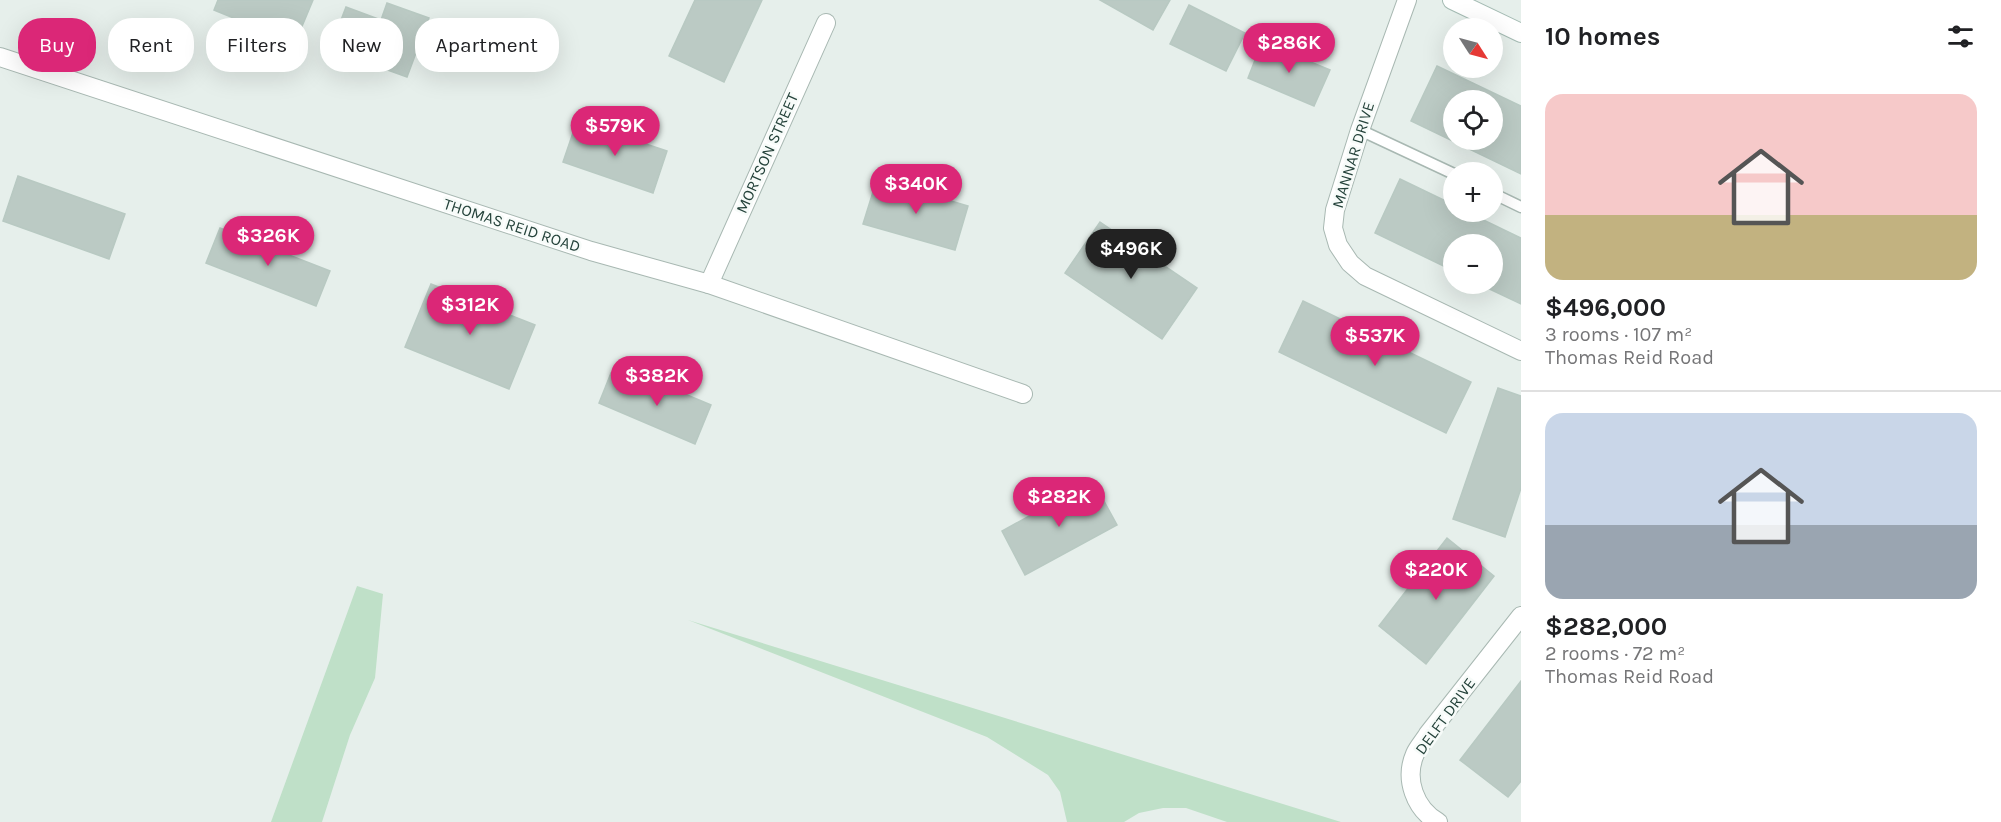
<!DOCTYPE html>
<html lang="en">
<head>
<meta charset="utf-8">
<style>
  body { margin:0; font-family:Karla,sans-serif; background:#f2f2f2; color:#202124; height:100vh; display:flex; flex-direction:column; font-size:22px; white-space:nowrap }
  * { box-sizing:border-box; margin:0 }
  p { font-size:20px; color:#757577 }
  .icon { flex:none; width:33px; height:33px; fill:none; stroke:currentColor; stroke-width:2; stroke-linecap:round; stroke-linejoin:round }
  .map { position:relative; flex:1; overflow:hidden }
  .sheet { display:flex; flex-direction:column; background:#fff; width:480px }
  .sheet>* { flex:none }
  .guide { position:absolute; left:18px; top:18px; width:570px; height:54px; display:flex; gap:12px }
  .needle { width:39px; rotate:126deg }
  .controls { position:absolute; left:1443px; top:18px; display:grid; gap:12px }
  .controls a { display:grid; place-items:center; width:60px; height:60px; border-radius:50%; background:#fff; box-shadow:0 6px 24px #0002; font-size:30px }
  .price { position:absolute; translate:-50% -51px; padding:0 14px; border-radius:21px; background:#db2777; color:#fff; font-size:20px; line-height:39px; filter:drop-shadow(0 2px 3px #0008) }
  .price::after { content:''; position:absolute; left:50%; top:36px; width:18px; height:14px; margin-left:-9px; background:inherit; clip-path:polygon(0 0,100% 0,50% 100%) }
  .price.on { background:#222; color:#fff }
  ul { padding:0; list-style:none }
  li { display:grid; align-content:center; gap:12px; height:318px; padding:0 24px }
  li+li { border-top:2px solid #e0e0e0 }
  li span { display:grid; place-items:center; height:186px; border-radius:18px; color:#555 }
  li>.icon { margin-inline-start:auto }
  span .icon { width:108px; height:108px; fill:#fffc; stroke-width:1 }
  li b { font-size:26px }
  h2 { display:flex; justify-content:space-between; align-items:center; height:72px; padding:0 24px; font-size:26px }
  .tag { padding:0 21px; border-radius:24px; background:#fff; box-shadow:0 6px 24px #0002; font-size:21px; line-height:54px }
  .tag.on { background:#db2777; color:#fff }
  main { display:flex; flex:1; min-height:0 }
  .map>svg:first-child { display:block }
  .green { fill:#bfe0c8 }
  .building { fill:#bbcac4; stroke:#b8c9c2; stroke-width:1.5; fill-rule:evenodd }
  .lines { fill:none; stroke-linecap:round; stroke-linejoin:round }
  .lane-casing { stroke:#a8b8b2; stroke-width:13 }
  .street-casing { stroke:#a8b8b2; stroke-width:20 }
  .secondary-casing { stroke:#a4bbb3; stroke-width:20 }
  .lane { stroke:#fff; stroke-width:10 }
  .street { stroke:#fff; stroke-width:18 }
  .secondary { stroke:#fff; stroke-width:18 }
  .labels { text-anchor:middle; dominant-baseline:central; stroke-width:5; stroke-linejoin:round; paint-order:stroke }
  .street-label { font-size:16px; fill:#24423a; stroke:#f7fbf9 }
</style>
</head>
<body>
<main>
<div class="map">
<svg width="1521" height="822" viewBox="0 0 1521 822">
  <rect width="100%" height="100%" fill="#e6efeb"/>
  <g class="green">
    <polygon points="357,586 383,594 375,678 350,735 322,822 271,822"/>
    <polygon points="688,620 1341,822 1227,822 1186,808 1163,808 1139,813 1124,822 1067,822 1060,792 1048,775 987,737"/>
  </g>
  <g class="building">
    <polygon points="218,0 313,0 295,43 214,10"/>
    <polygon points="695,0 762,0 724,82 669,56"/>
    <polygon points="1100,0 1170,0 1153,30"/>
    <polygon points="387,3 429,18 407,77 349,56 345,67 326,59 346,7 381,20"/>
    <polygon points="1189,5 1245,33 1226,71 1170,44"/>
    <polygon points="1262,42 1330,70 1314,106 1248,78"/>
    <path d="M1437 66 1521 106V174L1411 121ZM1454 100H1492V140H1454Z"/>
    <polygon points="577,121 667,151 653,193 563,162"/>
    <polygon points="18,176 125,214 109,259 3,221"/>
    <polygon points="877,179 968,206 955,250 863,224"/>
    <polygon points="1400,179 1454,205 1454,212 1467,212 1521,238 1521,304 1479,284 1492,284 1492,244 1454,244 1454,271 1375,233"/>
    <polygon points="1100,222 1197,288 1162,339 1065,273"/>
    <polygon points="220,228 330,271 316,306 206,263"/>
    <polygon points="431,284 535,325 509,389 405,347"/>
    <polygon points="1303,301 1471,382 1446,433 1279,352"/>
    <polygon points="611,373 665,395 668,387 711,405 695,444 599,403"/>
    <polygon points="1498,388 1521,396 1521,488 1505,537 1453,519"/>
    <polygon points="1093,481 1117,525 1025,575 1002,531"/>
    <polygon points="1447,538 1494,576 1426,664 1379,626"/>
    <polygon points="1521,681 1521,781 1508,797 1460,760"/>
  </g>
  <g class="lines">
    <defs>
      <g id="lane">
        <polyline points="1360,130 1454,174"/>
        <polyline points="1492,193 1521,207"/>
      </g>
      <g id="street">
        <polyline points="1407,0 1360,130 1335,210 1333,228 1338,245 1350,263 1365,276 1521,351"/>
        <polyline points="0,57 591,251 709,284 1023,394"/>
        <polyline points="709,284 826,23"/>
        <path d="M1438 822C1415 809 1404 779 1415 754 1418 747 1424 741 1428 734L1521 616"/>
      </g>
      <polyline id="secondary" points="1452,0 1521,33"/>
    </defs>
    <use href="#lane" class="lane-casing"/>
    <use href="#street" class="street-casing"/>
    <use href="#secondary" class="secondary-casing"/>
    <use href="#lane" class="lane"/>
    <use href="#street" class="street"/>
    <use href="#secondary" class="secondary"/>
  </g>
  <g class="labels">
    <g class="street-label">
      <text transform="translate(767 153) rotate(-66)">MORTSON STREET</text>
      <text transform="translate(1353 155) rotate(-73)">MANNAR DRIVE</text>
      <text transform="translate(512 225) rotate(18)">THOMAS REID ROAD</text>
      <text transform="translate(1445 716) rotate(-54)">DELFT DRIVE</text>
    </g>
  </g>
</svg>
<div class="controls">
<a><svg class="needle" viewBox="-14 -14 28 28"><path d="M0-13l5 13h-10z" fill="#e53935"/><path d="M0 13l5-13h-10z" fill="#757577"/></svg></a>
<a><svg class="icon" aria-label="locate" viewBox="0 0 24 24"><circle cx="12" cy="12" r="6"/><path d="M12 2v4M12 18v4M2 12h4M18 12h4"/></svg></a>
<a>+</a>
<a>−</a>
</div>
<b class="price" style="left:1289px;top:74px">$286K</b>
<b class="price" style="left:615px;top:157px">$579K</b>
<b class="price" style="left:916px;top:215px">$340K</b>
<b class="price" style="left:268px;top:267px">$326K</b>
<b class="price on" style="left:1131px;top:280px">$496K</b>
<b class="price" style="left:470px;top:336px">$312K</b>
<b class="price" style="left:1375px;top:367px">$537K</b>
<b class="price" style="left:657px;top:407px">$382K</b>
<b class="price" style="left:1059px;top:528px">$282K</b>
<b class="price" style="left:1436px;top:601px">$220K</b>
<div class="guide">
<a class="tag on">Buy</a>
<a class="tag">Rent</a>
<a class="tag">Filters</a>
<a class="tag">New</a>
<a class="tag">Apartment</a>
</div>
</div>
<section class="sheet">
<h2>10 homes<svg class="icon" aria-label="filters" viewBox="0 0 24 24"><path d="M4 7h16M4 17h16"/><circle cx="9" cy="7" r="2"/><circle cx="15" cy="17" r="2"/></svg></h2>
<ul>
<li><span style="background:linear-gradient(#f6c9c9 65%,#c2b280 0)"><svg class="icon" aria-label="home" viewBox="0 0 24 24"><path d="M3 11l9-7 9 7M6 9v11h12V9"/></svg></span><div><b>$496,000</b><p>3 rooms · 107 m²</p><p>Thomas Reid Road</p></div></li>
<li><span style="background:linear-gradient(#c9d6e8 60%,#9aa5b1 0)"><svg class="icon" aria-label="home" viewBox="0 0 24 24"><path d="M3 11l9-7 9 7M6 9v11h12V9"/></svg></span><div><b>$282,000</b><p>2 rooms · 72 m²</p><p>Thomas Reid Road</p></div></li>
</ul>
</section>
</main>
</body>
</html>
